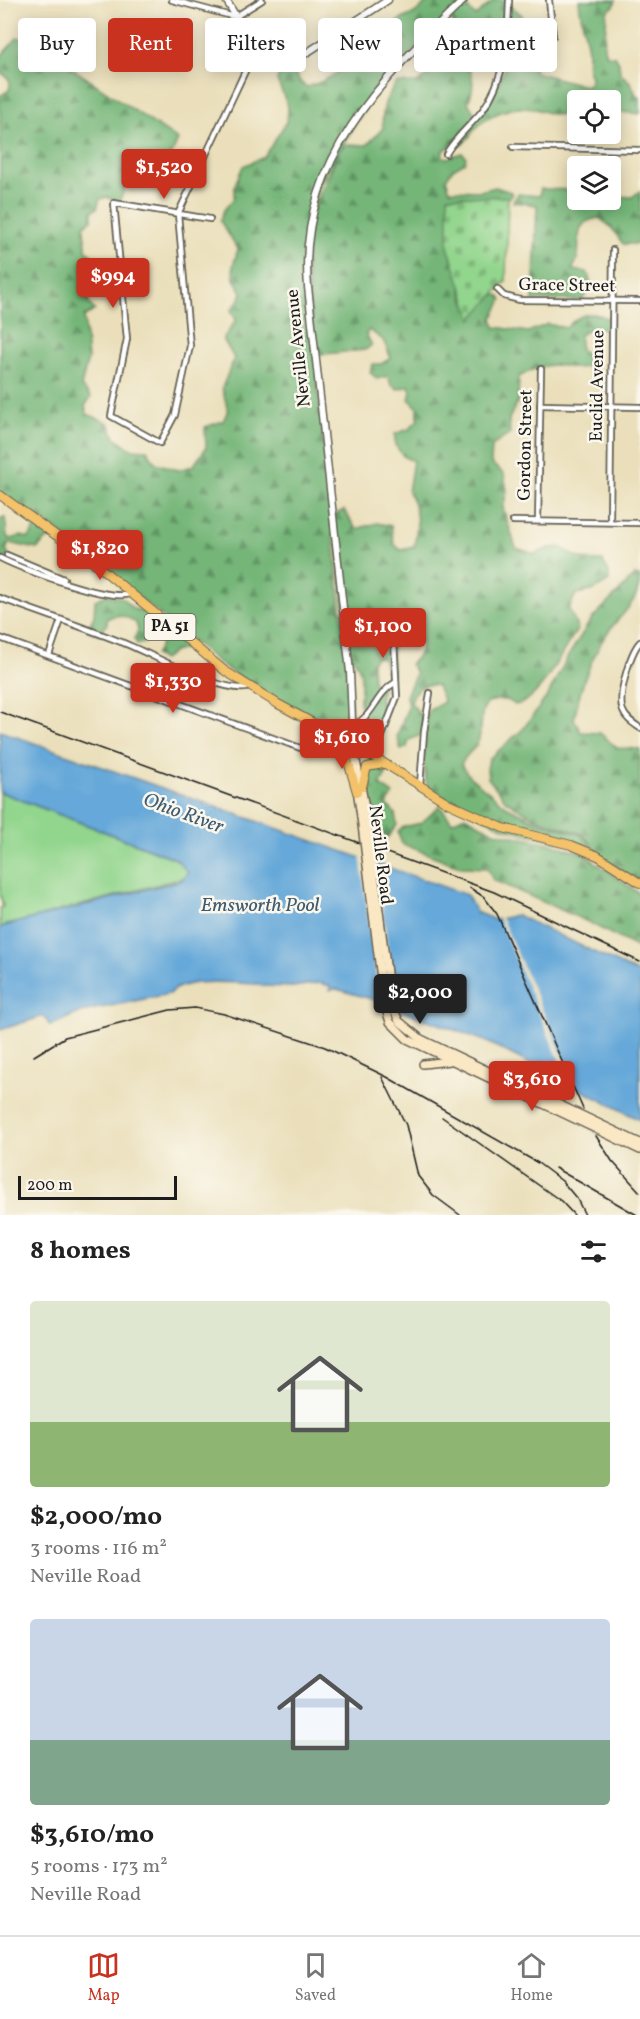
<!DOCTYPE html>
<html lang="en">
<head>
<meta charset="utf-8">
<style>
  body { margin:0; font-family:Vollkorn,serif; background:#f6f6f6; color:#222; height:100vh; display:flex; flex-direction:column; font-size:22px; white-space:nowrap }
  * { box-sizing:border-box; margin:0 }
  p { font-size:20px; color:#767676 }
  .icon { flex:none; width:33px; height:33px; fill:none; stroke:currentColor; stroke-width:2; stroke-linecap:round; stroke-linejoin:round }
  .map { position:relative; height:1215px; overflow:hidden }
  .sheet { display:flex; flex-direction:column; background:#fff; flex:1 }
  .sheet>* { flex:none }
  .guide { position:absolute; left:18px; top:18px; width:604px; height:54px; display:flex; gap:12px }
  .tools { position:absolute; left:567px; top:90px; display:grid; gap:12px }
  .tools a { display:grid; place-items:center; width:54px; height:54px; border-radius:6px; background:#fff; box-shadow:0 3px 15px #0003; font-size:30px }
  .scale { position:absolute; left:18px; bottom:15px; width:159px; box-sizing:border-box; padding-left:6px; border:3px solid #1c1c1c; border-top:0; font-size:16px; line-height:21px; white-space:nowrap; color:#1c1c1c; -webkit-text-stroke:4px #fbf7ec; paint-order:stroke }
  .price { position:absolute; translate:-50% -51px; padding:0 14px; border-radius:6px; background:#c8321e; color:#fff; font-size:20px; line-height:39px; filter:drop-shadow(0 2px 3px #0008) }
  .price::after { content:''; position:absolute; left:50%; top:36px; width:18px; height:14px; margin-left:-9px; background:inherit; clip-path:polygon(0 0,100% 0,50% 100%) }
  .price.on { background:#222; color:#fff }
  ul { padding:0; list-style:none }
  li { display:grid; align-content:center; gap:12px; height:318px; padding:0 30px }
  li span { display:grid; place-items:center; height:186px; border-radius:6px; color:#555 }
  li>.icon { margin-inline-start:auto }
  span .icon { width:108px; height:108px; fill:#fffc; stroke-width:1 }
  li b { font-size:26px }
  h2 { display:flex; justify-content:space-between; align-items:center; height:72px; padding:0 30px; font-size:26px }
  .tag { padding:0 21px; border-radius:6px; background:#fff; box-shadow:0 3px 15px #0003; font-size:21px; line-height:54px }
  .tag.on { background:#c8321e; color:#fff }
  .tab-bar { display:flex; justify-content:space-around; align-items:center; height:84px; border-top:2px solid #e0e0e0; background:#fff; font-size:16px; color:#767676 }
  .tab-bar a { display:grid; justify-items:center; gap:3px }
  .tab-bar .on { color:#c8321e }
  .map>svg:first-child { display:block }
  .green { fill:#92d58d; stroke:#577854; stroke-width:1.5 }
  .forest { fill:url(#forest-firs); stroke:#48694a; stroke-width:1.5 }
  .cemetery { fill:url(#cemetery-stones); stroke:#577854; stroke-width:1.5 }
  .water { fill:#65a8d9; stroke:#40627a; stroke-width:1.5 }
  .pier { fill:#eadfba }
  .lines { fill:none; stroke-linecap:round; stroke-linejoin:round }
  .minor-casing { stroke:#646053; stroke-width:8 }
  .tertiary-casing { stroke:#646053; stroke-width:9 }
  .secondary-casing { stroke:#646053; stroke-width:10 }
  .primary-casing { stroke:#646053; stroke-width:10 }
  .minor { stroke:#fff; stroke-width:4.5 }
  .tertiary { stroke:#fff; stroke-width:6 }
  .secondary { stroke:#fae7c3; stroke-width:7 }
  .primary { stroke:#f3c26a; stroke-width:8 }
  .rail { stroke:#1c1c1c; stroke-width:1.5 }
  .secondary-bridge-casing { stroke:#646053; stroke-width:10; stroke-linecap:butt }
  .secondary-bridge { stroke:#fae7c3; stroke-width:7 }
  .labels { text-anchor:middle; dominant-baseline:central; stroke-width:5; stroke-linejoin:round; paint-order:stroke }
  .shield { fill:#fbf7ec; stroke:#5f5e5a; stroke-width:1.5 }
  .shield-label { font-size:16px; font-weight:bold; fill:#1c1c1c }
  .street-label { font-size:18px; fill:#1c1c1c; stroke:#fbf7ec }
  .water-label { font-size:20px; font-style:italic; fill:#3d5b71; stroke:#fbf7ec }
</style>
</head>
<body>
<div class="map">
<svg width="640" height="1215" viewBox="0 0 640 1215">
  <defs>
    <pattern id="forest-firs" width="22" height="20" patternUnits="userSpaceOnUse" patternTransform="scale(1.5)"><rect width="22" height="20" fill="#75b678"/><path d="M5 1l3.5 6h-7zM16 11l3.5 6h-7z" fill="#5f9362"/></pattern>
    <pattern id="cemetery-stones" width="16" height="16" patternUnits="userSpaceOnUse" patternTransform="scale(1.5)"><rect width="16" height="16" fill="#92d58d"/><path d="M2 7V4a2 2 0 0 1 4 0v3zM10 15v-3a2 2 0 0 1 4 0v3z" fill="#7db679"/></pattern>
  </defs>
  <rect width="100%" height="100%" fill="#fbf7ec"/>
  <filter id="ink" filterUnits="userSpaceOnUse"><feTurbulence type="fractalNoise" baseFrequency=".0167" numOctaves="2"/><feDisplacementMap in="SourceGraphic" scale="12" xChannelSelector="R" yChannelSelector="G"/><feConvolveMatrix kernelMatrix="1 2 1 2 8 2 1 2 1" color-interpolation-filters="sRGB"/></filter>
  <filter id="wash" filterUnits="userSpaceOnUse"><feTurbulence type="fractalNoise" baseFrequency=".008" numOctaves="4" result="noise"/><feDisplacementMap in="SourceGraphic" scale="24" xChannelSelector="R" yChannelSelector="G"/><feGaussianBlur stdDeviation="1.35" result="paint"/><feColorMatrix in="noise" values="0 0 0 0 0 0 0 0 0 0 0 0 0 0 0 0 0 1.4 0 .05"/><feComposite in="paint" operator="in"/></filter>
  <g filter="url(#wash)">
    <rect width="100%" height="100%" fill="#eadfba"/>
    <polygon class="green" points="0,792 176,859 188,872 186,877 0,927 0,908 3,907 0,894"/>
    <g class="forest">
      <path d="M429 0H463L378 86 322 180 310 216 304 256 351 705 350 722 340 728 327 729 279 703 224 667 102 567 56 530 0 493V96L9 90C12 80 8 77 0 72V57L17 38H25L37 47 42 38C58 36 60 47 60 60L178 140C172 153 164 178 146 175 140 174 138 170 132 170L119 203 107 197 100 199 97 208 92 211V220L85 224C82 233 87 240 86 249L91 255 86 268 94 277 95 288 88 297 89 304 95 310 84 317 88 359 81 386 91 397 85 406 87 414 109 423 115 437 131 449 147 450 156 463 178 470 193 466 206 448 205 427 223 421 228 410 222 388 234 358 223 339 236 320 231 310 240 299 242 292 234 279 233 266 238 249 220 221 224 210 234 198V187L243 166 264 157 287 121 288 107 277 80 279 73 293 70 301 83 307 87C349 75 361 44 395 23 410 14 416 15 429 0Z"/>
      <path d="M494 0H508L506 40 499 46 492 41 472 44 466 62C474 76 475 88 468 102L476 116 451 146 443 151 442 156 447 158 462 153 466 156 465 162 453 169 446 179 450 190 480 191 496 187 511 192 512 196 504 201 467 284 461 289 465 304 480 307 495 294 500 296 502 300 492 319 495 327 528 332 548 324 566 328C580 313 591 310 609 319L610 325 606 329 591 328 580 335V349L591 357V365C568 372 576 366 557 365 543 364 531 370 519 377L518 401 509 419 510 434 492 446 491 463 504 474 507 491 503 508 516 548 535 554 549 548 561 547C574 557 586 562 603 561L609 573V581L592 591 576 594 569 609 578 629C561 650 541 702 515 705 509 700 506 699 498 700 475 701 484 728 478 742 473 751 465 755 461 765L470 777 506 806 536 821 579 834 589 842V849L504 828 429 790C423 777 427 773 423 761L428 711 444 702 437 686C425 682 413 689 411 703L423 718 421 735 409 740 407 747 401 750 397 736 408 707 406 696 416 673 410 664C424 654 423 639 415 624H404L397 618 392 620 393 676 387 672 383 658 376 657 372 662 373 681 382 688 380 700 386 710 377 727 365 731 363 727 365 723C364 716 359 706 360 700 361 681 365 670 349 654L334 515 344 510 356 529 377 523 391 526 394 544 401 550 414 547C418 530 419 507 408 492L413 461 404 457 395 445V434L409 429 418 420V408L409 399 411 392 409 386 398 389 391 385 388 376 377 379 370 372 373 364H381L391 358 383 340 369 330 366 334 372 345 365 350 315 355 306 256 311 216 340 149 347 144 367 145 383 128C381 109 385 98 397 83H417L449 62 459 41 450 15 462 3 476 16Z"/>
      <path d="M579 0H616L614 6 607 12 604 48 607 55 615 56 619 62 620 73 631 83 637 97H640V114L611 111 610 100H578L577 111C551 120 550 110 528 108 512 106 492 114 480 124 474 129 468 139 462 145L454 144C479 114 505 87 509 47 511 34 509 18 510 5L522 15 523 38 535 72 585 86 590 83 591 77C584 65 590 56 587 44 584 29 580 16 579 0Z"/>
      <path d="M540 189 577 190 578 200H610L611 191H615L616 196 632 197 640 191V240L636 244H623L611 227 599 218C574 221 580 237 578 256 578 260 574 266 572 270L587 272C593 285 590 290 582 300H533L537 205 513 202 518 194 540 196Z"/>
      <polygon points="5,517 7,537 11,539 21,536 29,538 38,522 54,533 37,549 9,543 6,550 9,556 0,562 0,518"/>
      <path d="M635 575 640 576C640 606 614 618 601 643 588 666 579 693 574 719L581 732 600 733 617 748 640 749V882L598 855 589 841 580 833 537 819 506 801 488 778 487 769 489 759 523 729 548 695 568 656 591 620Z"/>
      <path d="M106 595 123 598C130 608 135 611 148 611L188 645 187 648 173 652 163 660 155 655 161 644 157 634 148 632 144 643 137 644 134 639 138 630 136 623C127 616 117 612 107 619V624L99 634 87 630 94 616 95 600Z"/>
      <path d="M381 767 387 772 380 785 393 794 387 805 395 813 397 825 387 838C367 827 363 794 369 773L374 768Z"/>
      <polygon points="440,806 452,822 465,816 494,832 553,844 582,853 640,894 640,949 586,921 493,880 487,868 461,867 402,844 398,832 403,827 421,823"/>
    </g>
    <polygon class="cemetery" points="448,196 508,197 506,281 472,319 448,247"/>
    <path class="water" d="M0 731 467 895 476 912 495 920 517 915 640 974V1120L485 1041 403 1011 393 1010 375 1000 336 989 330 990V986L320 983 293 987 261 986 258 984C235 984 185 976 169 994L81 1012 50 1026 44 1016 0 1030V927L182 880 188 872 176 859 0 792Z"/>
    <g class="pier">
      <polygon points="360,854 376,860 394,998 399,1013 380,1007"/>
      <polygon points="497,916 500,916 504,924 578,1090 572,1089"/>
    </g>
  </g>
  <g filter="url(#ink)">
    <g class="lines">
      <defs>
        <g id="minor">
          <polyline points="172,0 235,17 262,0"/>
          <polyline points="549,0 553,36"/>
          <polyline points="513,147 640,150"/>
          <path d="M446 154C454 139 471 125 482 111 506 79 508 38 509 0"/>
          <path d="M210 219C178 214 146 208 114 203L127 339 111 416 160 443 175 415 190 346 178 214 255 50"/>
          <polyline points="497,289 504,296 520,300 640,301"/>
          <polyline points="540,405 640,407"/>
          <polyline points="513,521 640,523"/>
          <polyline points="538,521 541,369"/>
          <polyline points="610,522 613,250"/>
          <polyline points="7,555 64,579"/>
          <path d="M0 558C22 569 109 602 130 594"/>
          <path d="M0 598C40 613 81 626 121 642 149 652 224 696 250 687"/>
          <polyline points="0,638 314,753 323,729"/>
          <path d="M640 642C630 653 617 697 623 711 626 719 633 723 640 728"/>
          <polyline points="49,655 61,620"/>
          <path d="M353 726C375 715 375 694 396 682"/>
          <polyline points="378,746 397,697 394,640"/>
          <polyline points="420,786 424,732 430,693"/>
        </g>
        <g id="tertiary">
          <polyline points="226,0 262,59 274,65 291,63 388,0"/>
          <path d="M353 745 350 672 308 287C297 162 381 80 464 0"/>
        </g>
        <g id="secondary">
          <polyline points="353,745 367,818"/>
          <polyline points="357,789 361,817"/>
          <polyline points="384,1003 390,1022 407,1039 640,1150"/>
          <polyline points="391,1004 399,1021 421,1039 640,1143"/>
          <polyline points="423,1064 450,1061"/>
        </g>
        <g id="primary">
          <polyline points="0,495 97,565 225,671 278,704 363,750 448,803 503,828 571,845 598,856 640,883"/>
          <polyline points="330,735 347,758 357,792"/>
          <polyline points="362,787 367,767 383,764"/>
        </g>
      </defs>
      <use href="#minor" class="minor-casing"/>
      <use href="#tertiary" class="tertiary-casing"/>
      <use href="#secondary" class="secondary-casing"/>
      <use href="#primary" class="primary-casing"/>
      <use href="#minor" class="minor"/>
      <use href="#tertiary" class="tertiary"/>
      <use href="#secondary" class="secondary"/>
      <use href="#primary" class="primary"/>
      <g class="rail">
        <polyline points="0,712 494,892 640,962"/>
        <polyline points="470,888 484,897 497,914 583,1109"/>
        <polyline points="34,1056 65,1037 170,1010 195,1008 224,1014 325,1047 387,1077 538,1163 562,1181 577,1199 585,1215"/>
        <polyline points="382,1077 406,1125 418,1176 433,1195 460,1215"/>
        <polyline points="442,1117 561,1201 574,1215"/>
        <polyline points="596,1136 612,1161 640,1192"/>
        <polyline points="555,1168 637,1215"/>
      </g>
      <defs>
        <g id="secondary-bridge">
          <polyline points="361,817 384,1003"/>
          <polyline points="367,818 391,1004"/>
        </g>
      </defs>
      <use href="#secondary-bridge" class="secondary-bridge-casing"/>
      <use href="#secondary-bridge" class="secondary-bridge"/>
    </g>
  </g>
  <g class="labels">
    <rect class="shield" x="144.5" y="614" width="51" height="26" rx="4.5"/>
    <g class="shield-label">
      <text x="170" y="627">PA 51</text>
    </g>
    <g class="street-label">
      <text transform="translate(567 286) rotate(1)">Grace Street</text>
      <text transform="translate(299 348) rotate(-96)">Neville Avenue</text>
      <text transform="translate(598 386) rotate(-89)">Euclid Avenue</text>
      <text transform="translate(526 445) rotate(-89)">Gordon Street</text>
      <text transform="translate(380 855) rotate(83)">Neville Road</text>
    </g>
    <g class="water-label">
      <text transform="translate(183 814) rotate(20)">Ohio River</text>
      <text x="260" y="906">Emsworth Pool</text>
    </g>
  </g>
</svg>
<div class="tools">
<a><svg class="icon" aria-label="locate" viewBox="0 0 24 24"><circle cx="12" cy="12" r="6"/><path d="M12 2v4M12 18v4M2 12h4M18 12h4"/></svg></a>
<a><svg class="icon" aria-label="layers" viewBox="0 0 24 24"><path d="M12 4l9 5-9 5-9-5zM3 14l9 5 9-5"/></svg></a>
</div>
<div class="scale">200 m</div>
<b class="price" style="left:164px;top:200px">$1,520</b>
<b class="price" style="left:113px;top:309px">$994</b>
<b class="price" style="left:100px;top:581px">$1,820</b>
<b class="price" style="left:383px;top:659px">$1,100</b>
<b class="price" style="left:173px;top:714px">$1,330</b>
<b class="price" style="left:342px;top:770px">$1,610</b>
<b class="price on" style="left:420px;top:1025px">$2,000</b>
<b class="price" style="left:532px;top:1112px">$3,610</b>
<div class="guide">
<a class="tag">Buy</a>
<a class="tag on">Rent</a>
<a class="tag">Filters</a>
<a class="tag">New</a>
<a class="tag">Apartment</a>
</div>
</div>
<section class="sheet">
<h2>8 homes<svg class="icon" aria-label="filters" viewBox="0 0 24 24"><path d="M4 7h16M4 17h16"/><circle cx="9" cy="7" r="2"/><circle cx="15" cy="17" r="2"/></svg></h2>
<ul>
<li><span style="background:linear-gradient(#dfe7d0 65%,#8fb573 0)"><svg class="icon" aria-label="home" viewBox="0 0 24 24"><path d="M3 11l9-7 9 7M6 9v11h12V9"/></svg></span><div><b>$2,000/mo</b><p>3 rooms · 116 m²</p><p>Neville Road</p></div></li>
<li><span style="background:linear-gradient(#c9d6e8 65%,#7fa58c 0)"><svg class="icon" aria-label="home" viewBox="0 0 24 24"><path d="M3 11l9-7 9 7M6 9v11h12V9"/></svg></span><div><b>$3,610/mo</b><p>5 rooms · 173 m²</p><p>Neville Road</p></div></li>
</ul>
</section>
<nav class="tab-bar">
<a class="on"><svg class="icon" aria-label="map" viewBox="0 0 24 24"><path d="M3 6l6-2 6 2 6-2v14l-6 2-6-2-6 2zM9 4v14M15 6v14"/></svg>Map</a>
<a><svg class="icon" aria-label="saved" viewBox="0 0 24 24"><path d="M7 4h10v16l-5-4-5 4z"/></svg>Saved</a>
<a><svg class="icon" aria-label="home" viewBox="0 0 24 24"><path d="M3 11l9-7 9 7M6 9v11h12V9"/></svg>Home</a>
</nav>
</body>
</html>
